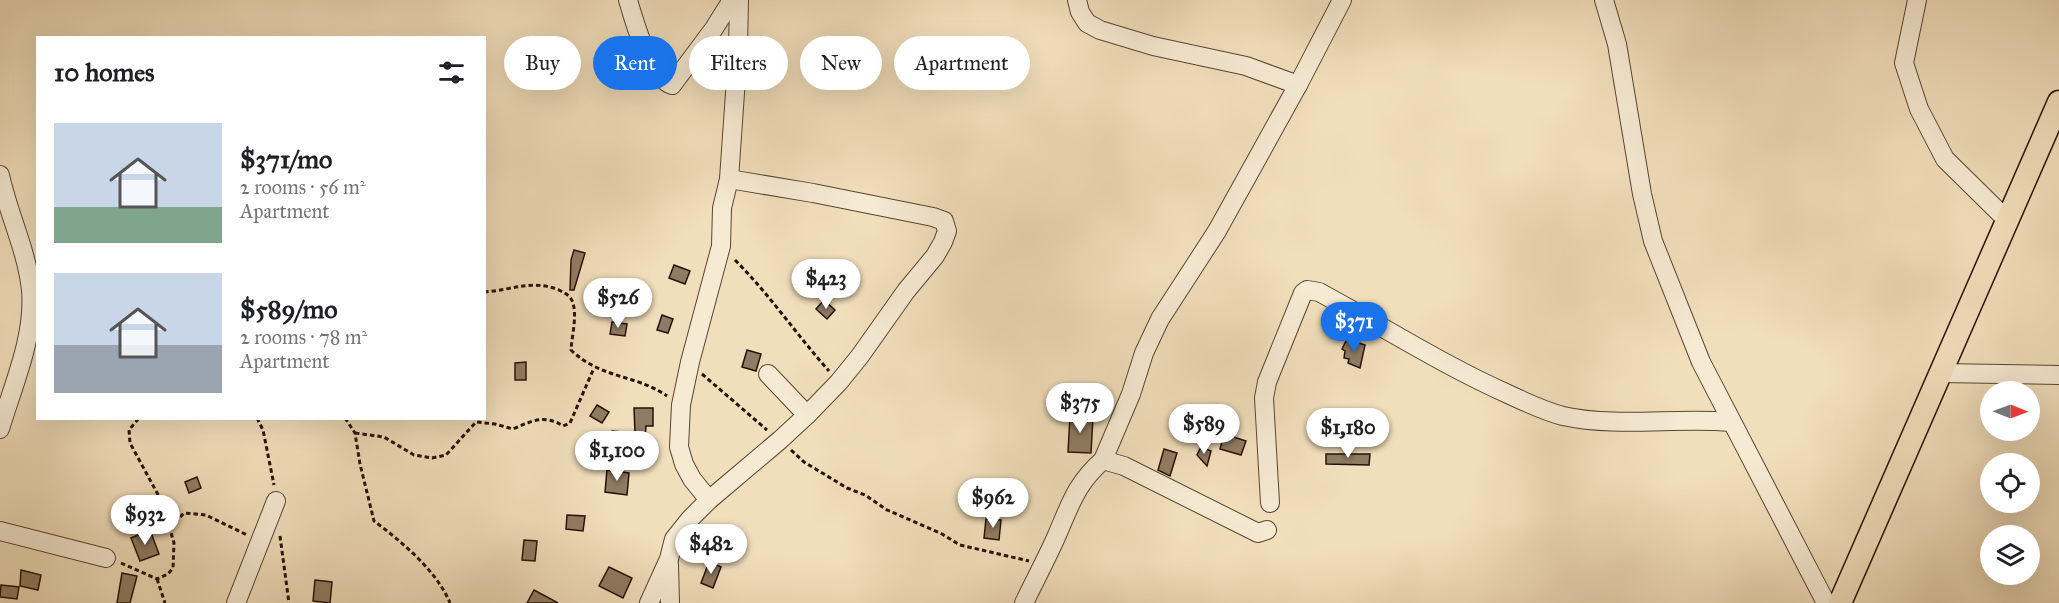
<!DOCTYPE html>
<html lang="en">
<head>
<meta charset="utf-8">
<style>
  body { margin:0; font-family:"IM FELL Great Primer",serif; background:#f6f6f6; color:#202124; height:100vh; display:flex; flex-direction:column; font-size:22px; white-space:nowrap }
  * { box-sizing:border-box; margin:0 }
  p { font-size:20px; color:#757577 }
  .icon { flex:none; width:33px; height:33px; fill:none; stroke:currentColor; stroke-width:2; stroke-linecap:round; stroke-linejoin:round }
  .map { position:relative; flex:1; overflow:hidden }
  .side { position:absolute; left:36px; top:36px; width:450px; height:384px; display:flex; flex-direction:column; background:#fff; border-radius:0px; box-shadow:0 6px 24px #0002 }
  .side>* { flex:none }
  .banner { position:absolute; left:504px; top:36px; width:570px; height:54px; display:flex; gap:12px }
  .needle { width:39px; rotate:91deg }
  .fabs { position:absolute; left:1980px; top:381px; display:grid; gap:12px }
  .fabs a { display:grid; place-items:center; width:60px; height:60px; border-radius:50%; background:#fff; box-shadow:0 6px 24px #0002; font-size:30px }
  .price { position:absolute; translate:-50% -51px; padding:0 14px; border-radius:21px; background:#fff; color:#222; font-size:20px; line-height:39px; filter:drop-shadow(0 2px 3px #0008) }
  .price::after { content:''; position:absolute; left:50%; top:36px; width:18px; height:14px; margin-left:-9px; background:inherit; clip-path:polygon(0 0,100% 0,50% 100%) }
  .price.selected { background:#1a73e8; color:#fff }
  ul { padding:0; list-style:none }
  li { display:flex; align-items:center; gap:18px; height:150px; padding:0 18px }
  li span { display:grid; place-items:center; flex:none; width:168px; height:120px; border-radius:0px; color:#555 }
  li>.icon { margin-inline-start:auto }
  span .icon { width:72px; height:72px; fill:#fffc; stroke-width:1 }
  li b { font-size:26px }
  h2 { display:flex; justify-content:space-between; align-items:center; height:72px; padding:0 18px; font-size:26px }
  .pill { padding:0 21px; border-radius:27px; background:#fff; box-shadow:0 6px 24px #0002; font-size:21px; line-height:54px }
  .pill.selected { background:#1a73e8; color:#fff }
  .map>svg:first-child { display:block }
  .building { fill:#907c64; stroke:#261205; stroke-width:1.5 }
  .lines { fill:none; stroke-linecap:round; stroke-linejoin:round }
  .minor-casing { stroke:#594532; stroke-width:20 }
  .major-casing { stroke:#261205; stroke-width:25 }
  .path { stroke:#261205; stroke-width:3; stroke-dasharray:4.5 3; stroke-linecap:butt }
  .minor { stroke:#f6ead3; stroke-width:18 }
  .major { stroke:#f1debb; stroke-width:22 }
</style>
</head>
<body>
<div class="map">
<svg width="2059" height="603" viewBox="0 0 2059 603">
  <rect width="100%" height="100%" fill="#f1debb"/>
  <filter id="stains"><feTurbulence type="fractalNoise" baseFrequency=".00333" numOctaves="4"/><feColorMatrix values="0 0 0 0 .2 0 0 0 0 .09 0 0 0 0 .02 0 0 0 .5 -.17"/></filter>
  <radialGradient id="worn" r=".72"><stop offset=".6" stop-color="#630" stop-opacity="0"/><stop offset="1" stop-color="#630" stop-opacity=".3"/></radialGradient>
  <g class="building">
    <polygon points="574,250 585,253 574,290 570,290 571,260"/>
    <polygon points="674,265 690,271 685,284 669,278"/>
    <polygon points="824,300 835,310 827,319 816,309"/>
    <polygon points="662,315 673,319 668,333 657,330"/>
    <polygon points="612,322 627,324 625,336 610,334"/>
    <polygon points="1347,339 1365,345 1360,368 1348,363 1349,359 1344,358 1345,351 1342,349"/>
    <polygon points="747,350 761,354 756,371 742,367"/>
    <polygon points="526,362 526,380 515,380 515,363"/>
    <polygon points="597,405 609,412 602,423 590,416"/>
    <polygon points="634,408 653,408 653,426 646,426 643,462 622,460 623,452 605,446 612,431 635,433"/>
    <polygon points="1070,416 1093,417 1091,453 1068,452"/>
    <polygon points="1224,434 1246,441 1241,455 1220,449"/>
    <polygon points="1201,447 1211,451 1207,466 1197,455"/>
    <polygon points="1164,449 1177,453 1170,476 1158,470"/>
    <polygon points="1326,454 1370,454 1369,465 1326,464"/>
    <polygon points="607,470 629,473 627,495 605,492"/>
    <polygon points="197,477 201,488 189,493 185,482"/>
    <polygon points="567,515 585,516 583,531 566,529"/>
    <polygon points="986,519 1001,520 999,540 984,538"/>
    <polygon points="150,530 159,554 140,561 131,538"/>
    <polygon points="524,540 537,541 535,561 522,560"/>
    <polygon points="709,562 721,567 713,588 701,583"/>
    <polygon points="609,567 632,578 623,598 599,586"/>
    <polygon points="21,570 41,575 38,590 20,586"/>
    <polygon points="122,573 137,576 130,603 117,603"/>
    <polygon points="315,580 332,582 330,603 313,601"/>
    <polygon points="1,585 19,587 17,599 0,597"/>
    <polygon points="534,590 558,603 527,603"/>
  </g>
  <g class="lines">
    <defs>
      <g id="minor">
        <path d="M628 0C634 21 650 78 672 85L713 30 732 0"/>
        <polyline points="1077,0 1080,12 1087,23 1100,30 1153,46 1246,66 1298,85"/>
        <polyline points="1604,0 1617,44 1642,194 1653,241 1701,362 1826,603"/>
        <polyline points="1917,0 1904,63 1919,109 1945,159 2008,221"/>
        <path d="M0 175C8 213 27 251 31 290 35 337 13 385 0 429"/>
        <polyline points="1939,373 2059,375"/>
        <polyline points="768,374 807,415"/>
        <polyline points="1103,460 1131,394 1144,353 1160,319 1217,231 1298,85 1342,0"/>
        <polyline points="709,500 692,479 684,464 679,447 681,405 690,362 721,246 722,208 729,179 738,50 739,0"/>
        <path d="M1270 503 1264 398 1267 382 1303 293 1307 290 1319 292C1382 326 1443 365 1508 394 1525 402 1544 411 1563 416 1618 428 1676 417 1731 422"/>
        <polyline points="0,531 106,558"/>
        <polyline points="669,564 670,603"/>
        <polyline points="236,603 276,501"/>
        <polyline points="649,603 669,559 674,539 690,519 709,500 780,440 807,415 839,382 860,356 906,291 935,256 943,242 947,231 944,221 933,217 813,193 729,179"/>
        <path d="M1024 603C1035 580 1047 558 1057 535 1071 503 1076 484 1103 460L1124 466 1258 533 1267 530"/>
      </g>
      <path id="major" d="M1840 603C1912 436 1987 270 2059 102"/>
    </defs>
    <use href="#minor" class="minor-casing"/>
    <use href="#major" class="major-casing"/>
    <g class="path">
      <path d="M735 260C770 295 796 334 829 371"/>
      <path d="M484 292C513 290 531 279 559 290 565 293 571 296 573 303 577 317 572 335 571 350 601 379 635 374 667 396"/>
      <polyline points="702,374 767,430"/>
      <polyline points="257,418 263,430 274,485"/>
      <path d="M345 418 355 433 360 464 374 521C401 541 437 571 450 603"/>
      <path d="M355 433 384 437 414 455 432 458 446 455 476 422 495 424 513 429C531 421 545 414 563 426L570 423 594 368"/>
      <polyline points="791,450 804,462 847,488 865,495 887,510 942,534 960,545 1029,561"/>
      <polyline points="170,528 184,513 206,515 247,535"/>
      <polyline points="280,536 289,603"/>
      <polyline points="121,563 157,579 168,574 173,568 174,543 162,502 130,443 129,430 139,418"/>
      <polyline points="157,579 165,603"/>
    </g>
    <use href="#minor" class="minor"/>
    <use href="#major" class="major"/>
  </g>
  <rect width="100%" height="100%" filter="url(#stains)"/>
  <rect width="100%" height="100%" fill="url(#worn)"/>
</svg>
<div class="fabs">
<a><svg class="needle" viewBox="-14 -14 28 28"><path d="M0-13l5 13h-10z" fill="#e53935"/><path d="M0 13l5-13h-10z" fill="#757577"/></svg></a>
<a><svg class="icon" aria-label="locate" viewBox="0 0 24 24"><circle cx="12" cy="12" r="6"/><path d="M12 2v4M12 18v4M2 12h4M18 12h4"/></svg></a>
<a><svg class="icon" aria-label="layers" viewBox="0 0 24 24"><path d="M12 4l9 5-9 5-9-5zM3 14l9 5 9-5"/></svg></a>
</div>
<b class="price" style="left:826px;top:310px">$423</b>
<b class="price" style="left:618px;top:329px">$526</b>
<b class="price selected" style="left:1354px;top:353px">$371</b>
<b class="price" style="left:1080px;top:434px">$375</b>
<b class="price" style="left:1204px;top:455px">$589</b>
<b class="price" style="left:1348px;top:459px">$1,180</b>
<b class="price" style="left:617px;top:482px">$1,100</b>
<b class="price" style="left:993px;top:529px">$962</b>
<b class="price" style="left:145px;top:546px">$932</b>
<b class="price" style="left:711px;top:575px">$482</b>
<div class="banner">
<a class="pill">Buy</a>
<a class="pill selected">Rent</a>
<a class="pill">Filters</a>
<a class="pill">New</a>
<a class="pill">Apartment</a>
</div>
<section class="side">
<h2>10 homes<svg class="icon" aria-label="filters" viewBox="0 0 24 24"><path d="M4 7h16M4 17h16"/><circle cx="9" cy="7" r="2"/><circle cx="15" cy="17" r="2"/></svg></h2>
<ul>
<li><span style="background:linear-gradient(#c9d6e8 70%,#7fa58c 0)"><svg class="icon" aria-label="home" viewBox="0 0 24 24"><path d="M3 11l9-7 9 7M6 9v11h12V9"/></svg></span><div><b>$371/mo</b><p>2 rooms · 56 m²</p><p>Apartment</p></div></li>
<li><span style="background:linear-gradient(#c9d6e8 60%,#9aa5b1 0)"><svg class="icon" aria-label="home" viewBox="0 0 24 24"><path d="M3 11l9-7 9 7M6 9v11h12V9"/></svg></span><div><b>$589/mo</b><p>2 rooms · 78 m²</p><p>Apartment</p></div></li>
</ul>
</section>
</div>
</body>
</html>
